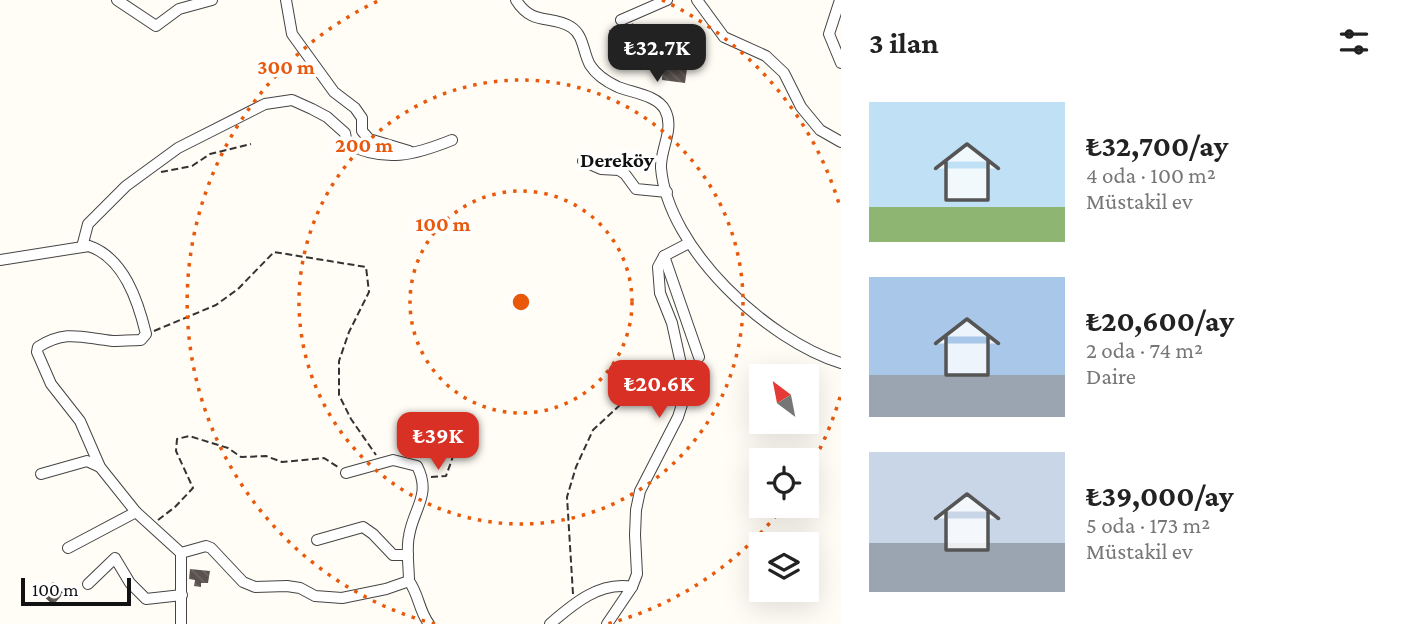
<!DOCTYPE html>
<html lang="tr">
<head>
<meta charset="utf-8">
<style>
  body { margin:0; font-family:"Crimson Pro",serif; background:#f2f2f2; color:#222; height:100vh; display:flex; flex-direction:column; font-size:26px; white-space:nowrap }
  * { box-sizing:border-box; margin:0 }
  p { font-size:23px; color:#767676 }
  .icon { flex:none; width:38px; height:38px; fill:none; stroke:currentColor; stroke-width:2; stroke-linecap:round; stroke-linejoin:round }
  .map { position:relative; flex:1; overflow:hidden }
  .sheet { display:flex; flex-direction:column; background:#fff; width:560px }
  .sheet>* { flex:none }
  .needle { width:46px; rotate:328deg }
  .buttons { position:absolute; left:749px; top:364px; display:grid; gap:14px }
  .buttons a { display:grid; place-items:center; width:70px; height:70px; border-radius:0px; background:#fff; box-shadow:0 7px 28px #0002; font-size:35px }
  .scale { position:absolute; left:21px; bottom:18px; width:110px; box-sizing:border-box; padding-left:7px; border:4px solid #111; border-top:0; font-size:19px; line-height:24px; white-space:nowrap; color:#111; -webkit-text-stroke:5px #fff; paint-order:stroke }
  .price { position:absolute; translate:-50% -60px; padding:0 16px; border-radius:14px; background:#d93025; color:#fff; font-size:23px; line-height:46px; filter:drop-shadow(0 2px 4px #0008) }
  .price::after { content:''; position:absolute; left:50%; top:42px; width:21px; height:16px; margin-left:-10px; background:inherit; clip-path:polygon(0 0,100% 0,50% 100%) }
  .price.active { background:#222; color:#fff }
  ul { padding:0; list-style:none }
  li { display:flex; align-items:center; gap:21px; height:175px; padding:0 28px }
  li span { display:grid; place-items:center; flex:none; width:196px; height:140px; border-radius:0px; color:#555 }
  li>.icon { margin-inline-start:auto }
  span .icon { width:84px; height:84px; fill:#fffc; stroke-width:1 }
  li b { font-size:30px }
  h2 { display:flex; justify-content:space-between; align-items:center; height:84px; padding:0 28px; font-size:30px }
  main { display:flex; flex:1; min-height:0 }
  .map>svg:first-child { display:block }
  .building { fill:url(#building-back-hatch) }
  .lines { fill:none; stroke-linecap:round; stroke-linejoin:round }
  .minor-casing { stroke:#444; stroke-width:12 }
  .path { stroke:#333; stroke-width:2; stroke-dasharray:7 3.5; stroke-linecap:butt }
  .minor { stroke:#fff; stroke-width:10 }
  .ring { fill:none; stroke:#e8590c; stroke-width:3.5; stroke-dasharray:3.5 7 }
  .labels { text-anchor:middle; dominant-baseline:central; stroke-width:7; stroke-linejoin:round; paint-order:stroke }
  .quarter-label { font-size:21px; font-weight:bold; fill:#111; stroke:#fff }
  .centre { fill:#e8590c; stroke:#fff; stroke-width:3.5 }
  .ring-label { font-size:21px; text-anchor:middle; font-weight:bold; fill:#e8590c; stroke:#fff; stroke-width:7; stroke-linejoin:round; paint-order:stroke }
</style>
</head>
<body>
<main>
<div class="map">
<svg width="841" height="624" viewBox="0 0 841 624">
  <defs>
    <pattern id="building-back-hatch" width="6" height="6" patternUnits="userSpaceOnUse" patternTransform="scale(1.75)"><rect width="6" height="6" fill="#5a524d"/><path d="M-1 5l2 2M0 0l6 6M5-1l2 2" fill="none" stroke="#6d6662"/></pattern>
  </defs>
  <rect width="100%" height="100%" fill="#fffdf5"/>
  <g class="building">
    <polygon points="633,23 641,56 628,57 626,42 611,45 609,30 625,28"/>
    <polygon points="663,63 687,69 685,83 662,80"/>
    <polygon points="190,569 210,571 208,583 201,583 201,587 194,586 195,580 189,579"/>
    <polygon points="53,582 64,593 53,605 41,594"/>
  </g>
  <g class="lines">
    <defs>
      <g id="minor">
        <polyline points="117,0 156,26 179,9 212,0"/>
        <polyline points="286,0 292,34 334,92 355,108 362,118 362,131 369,139 409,151"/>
        <path d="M516 0C533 27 551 14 571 27 584 35 583 53 590 65 597 76 607 82 618 87 633 93 657 95 665 110 675 129 660 149 661 168 668 249 767 340 841 363"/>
        <polyline points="697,0 724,37 766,56 784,73 801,107 820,130 841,142"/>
        <polyline points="840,0 829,34 841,63"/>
        <polyline points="621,20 667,0"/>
        <polyline points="583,161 601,169 619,170 625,174 636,189 667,192"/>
        <path d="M82 247 88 224 126 186 178 148 265 104 292 100 312 109 327 117 345 133 347 144C385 163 415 155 452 140"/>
        <polyline points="664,256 699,357"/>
        <path d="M0 260 89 246C124 258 138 301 146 334L141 340C131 340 122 341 113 341 82 338 67 329 38 347L37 352 51 384 80 421 100 467 136 512 181 553V624"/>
        <path d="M346 473 393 460 417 466C432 495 413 509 409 536 406 550 409 567 409 581"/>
        <polyline points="41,474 87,461 100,467"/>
        <polyline points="317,540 363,527 373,534 393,555 408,555"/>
        <polyline points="68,548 136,512"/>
        <path d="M181 553 206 546 211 548 243 582 255 587 287 586 300 588 315 596 342 598 386 589 409 581C419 595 419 611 429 624"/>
        <polyline points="88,584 115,558 130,583 146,599 182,595"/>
        <path d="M550 624C573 604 600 581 632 587"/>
        <polyline points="607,624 632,587 637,574 635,535 636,510 640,491 678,417 685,395 683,373 672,323 660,293 658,267 664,256 689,243"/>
      </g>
    </defs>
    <use href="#minor" class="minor-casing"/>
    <g class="path">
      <polyline points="161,172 192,166 210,154 251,144"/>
      <polyline points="154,331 216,305 238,289 274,252 366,267 369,292 349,332 339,361 339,395 351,419 376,455"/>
      <polyline points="431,477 446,476 461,434"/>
      <polyline points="158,520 175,507 193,488 176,451 177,439 189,436 228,448 241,457 266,456 282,462 324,458 338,467"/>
      <polyline points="573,594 567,497 576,467 593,430 621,404 632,387"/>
    </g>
    <use href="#minor" class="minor"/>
  </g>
  <g class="ring">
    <circle cx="521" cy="302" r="111"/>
    <circle cx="521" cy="302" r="222"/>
    <path d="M840 397A333 333 0 0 1 808 471M783 507A333 333 0 0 1 607 624M435 624A333 333 0 0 1 380 0M662 0A333 333 0 0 1 840 207"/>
  </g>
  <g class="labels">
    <g class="quarter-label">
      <text x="617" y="160">Dereköy</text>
    </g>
  </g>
  <circle cx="521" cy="302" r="10" class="centre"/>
  <g class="ring-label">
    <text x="286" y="74">300 m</text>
    <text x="364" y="152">200 m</text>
    <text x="443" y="231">100 m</text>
  </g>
</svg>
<div class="buttons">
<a><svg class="needle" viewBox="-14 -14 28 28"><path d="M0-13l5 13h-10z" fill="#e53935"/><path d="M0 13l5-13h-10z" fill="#767676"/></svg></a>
<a><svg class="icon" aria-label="locate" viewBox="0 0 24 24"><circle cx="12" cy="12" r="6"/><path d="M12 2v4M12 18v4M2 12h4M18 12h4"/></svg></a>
<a><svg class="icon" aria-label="layers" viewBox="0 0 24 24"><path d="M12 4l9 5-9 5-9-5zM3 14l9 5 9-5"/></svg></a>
</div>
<div class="scale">100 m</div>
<b class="price active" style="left:657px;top:84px">₺32.7K</b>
<b class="price" style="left:659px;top:420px">₺20.6K</b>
<b class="price" style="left:438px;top:472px">₺39K</b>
</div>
<section class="sheet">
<h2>3 ilan<svg class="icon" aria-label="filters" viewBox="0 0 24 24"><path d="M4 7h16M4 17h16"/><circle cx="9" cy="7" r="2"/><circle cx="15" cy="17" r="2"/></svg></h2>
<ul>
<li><span style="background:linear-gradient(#bfe0f5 75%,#8fb573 0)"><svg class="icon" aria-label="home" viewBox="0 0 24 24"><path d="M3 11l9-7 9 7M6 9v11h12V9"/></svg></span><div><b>₺32,700/ay</b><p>4 oda · 100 m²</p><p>Müstakil ev</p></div></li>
<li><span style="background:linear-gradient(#a9c7e8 70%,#9aa5b1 0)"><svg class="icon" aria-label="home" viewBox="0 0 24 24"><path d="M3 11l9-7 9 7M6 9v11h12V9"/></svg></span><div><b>₺20,600/ay</b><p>2 oda · 74 m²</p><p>Daire</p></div></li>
<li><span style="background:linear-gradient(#c9d6e8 65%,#9aa5b1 0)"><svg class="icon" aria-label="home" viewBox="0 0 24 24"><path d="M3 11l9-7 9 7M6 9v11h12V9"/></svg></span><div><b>₺39,000/ay</b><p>5 oda · 173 m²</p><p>Müstakil ev</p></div></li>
</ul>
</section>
</main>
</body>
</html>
